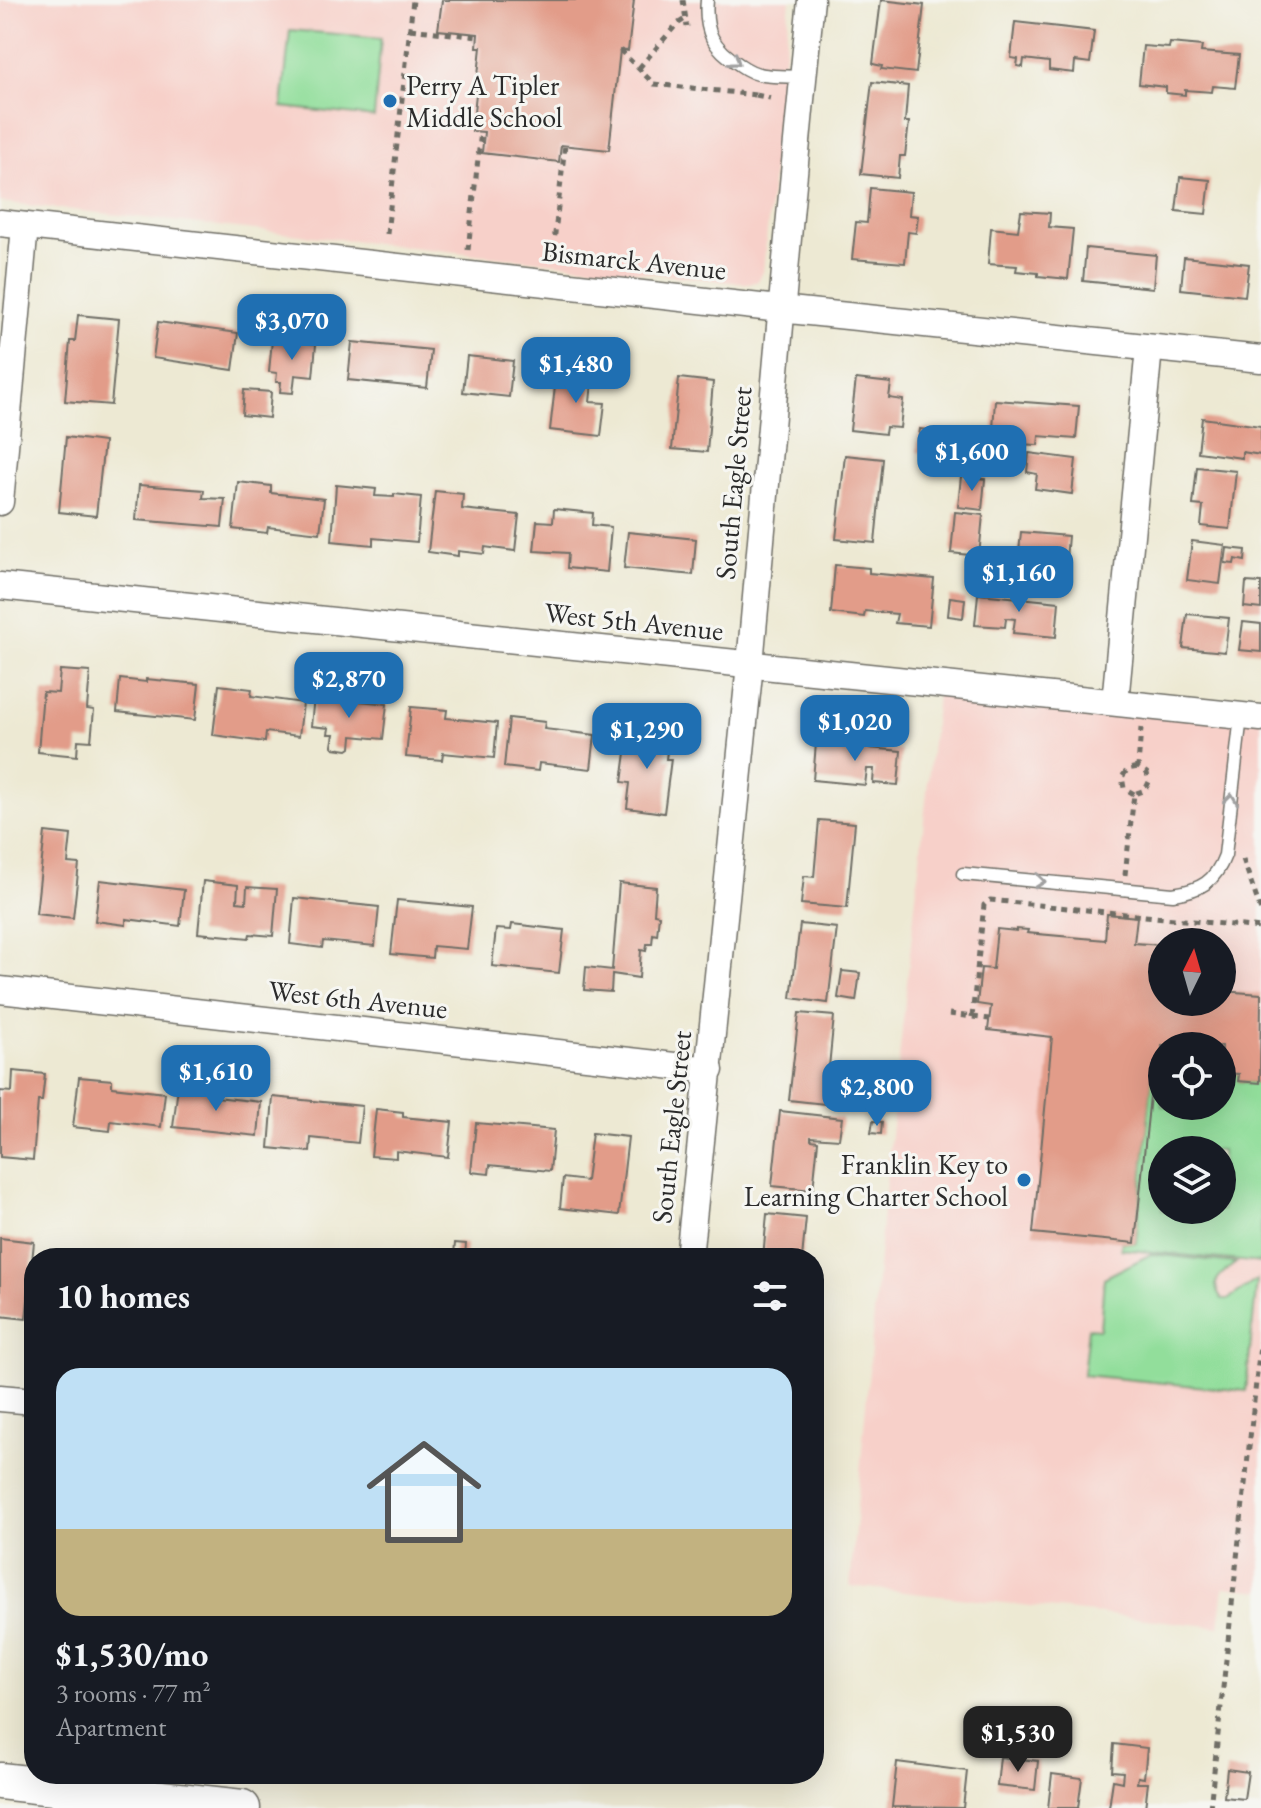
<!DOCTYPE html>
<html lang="en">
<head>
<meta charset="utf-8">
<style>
  body { margin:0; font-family:"EB Garamond",serif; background:#20242c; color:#f1f3f6; height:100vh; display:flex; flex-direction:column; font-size:30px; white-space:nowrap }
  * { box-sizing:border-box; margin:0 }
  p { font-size:26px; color:#9ea1a6 }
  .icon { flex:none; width:44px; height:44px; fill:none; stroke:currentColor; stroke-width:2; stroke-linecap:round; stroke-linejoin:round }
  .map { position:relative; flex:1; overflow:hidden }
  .sheet { position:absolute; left:24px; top:1248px; width:800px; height:536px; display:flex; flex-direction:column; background:#171b24; border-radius:32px; box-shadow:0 8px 32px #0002 }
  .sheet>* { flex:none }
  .needle { width:52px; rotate:5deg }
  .fabs { position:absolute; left:1148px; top:928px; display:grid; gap:16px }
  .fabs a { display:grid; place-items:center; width:88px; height:88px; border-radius:50%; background:#171b24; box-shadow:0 8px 32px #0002; font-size:40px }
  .price { position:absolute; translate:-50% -68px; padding:0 18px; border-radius:16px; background:#1f6fb2; color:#fff; font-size:26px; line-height:52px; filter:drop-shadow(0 2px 4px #0008) }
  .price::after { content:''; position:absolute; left:50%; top:48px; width:24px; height:18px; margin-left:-12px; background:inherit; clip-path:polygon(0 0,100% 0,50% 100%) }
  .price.current { background:#222; color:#fff }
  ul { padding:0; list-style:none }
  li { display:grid; align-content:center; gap:16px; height:424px; padding:0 32px }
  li+li { border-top:2px solid #363941 }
  li span { display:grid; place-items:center; height:248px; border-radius:24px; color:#555 }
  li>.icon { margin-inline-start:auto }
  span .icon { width:144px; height:144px; fill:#fffc; stroke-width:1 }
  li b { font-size:34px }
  h2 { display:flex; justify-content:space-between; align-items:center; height:96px; padding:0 32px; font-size:34px }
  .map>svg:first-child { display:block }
  .built { fill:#f7d0c9; fill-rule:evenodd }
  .green { fill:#92de9b; stroke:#5e8463; stroke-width:2; fill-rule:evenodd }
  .building { fill:#e29c89 }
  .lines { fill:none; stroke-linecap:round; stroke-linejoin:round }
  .service-casing { stroke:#6f6e66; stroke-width:15 }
  .minor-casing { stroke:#6f6e66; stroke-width:29 }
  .secondary-casing { stroke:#6f6e66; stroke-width:39 }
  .path { stroke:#6f6e66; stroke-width:5; stroke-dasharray:6 6; stroke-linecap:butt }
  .service { stroke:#fff; stroke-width:12 }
  .minor { stroke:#fff; stroke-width:26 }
  .secondary { stroke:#fff; stroke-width:36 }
  .oneway { stroke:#a0a0a0 }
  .poi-dot { fill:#1f6fb2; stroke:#f6f6f2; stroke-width:3 }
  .labels { text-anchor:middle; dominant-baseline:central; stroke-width:6; stroke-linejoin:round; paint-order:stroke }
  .poi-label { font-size:28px; fill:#2b2b2b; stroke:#f6f6f2; text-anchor:start }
  .street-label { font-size:28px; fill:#2b2b2b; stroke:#f6f6f2 }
</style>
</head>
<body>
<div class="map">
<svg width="1261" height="1808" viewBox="0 0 1261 1808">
  <rect width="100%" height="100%" fill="#f6f6f2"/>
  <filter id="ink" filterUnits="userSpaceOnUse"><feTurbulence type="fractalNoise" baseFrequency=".0125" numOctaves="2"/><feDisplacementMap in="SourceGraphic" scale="16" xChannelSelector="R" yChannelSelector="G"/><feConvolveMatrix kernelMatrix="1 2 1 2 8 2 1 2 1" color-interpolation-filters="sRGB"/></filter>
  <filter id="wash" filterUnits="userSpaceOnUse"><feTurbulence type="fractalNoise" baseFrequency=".006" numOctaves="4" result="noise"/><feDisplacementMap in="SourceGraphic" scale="32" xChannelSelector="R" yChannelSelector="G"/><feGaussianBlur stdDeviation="1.8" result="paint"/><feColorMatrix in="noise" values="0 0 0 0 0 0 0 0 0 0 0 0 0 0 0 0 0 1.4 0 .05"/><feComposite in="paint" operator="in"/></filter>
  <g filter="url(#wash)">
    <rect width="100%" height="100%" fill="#ede9d3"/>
    <g class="built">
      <polygon points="0,0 790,0 763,272 758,281 749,284 0,202"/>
      <path d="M938 685 1261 718V1591L1224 1587 1219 1627 850 1586 883 1212ZM1162 942H1222V1002H1162ZM1162 1046H1222V1106H1162ZM1162 1150H1222V1210H1162Z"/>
    </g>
    <g class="green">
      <polygon points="290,30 381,38 374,117 282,107"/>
      <path d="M1153 1066H1162V1106H1222V1073L1239 1074V1081L1260 1083 1261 1078V1263L1121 1249 1122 1242 1136 1243ZM1162 1150H1222V1210H1162Z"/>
      <path d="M1151 1254 1236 1263C1221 1274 1208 1281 1222 1299H1228L1257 1280 1246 1391 1083 1375 1088 1328 1100 1329 1104 1278Z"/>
    </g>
    <g id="blocks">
      <g class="building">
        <polygon points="442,0 634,0 628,51 620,50 609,150 561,145 559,162 482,153 484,132 472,131 481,47 477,47 478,34 438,30"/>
        <polygon points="881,0 924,5 916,73 881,69 882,66 873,64"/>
        <polygon points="1015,22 1094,31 1090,63 1075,61 1074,73 1049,70 1049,62 1024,59 1023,67 1017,66 1018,59 1011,58"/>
        <polygon points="1170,43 1202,46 1201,52 1239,55 1235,88 1213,86 1212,92 1185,90 1185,95 1166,93 1166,87 1139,84 1143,46 1169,48"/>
        <polygon points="872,82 908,86 905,122 909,122 905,156 900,156 898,178 861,174"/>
        <polygon points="1180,177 1210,180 1206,214 1176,211"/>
        <polygon points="870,188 911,192 909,215 918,216 916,233 908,232 905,263 852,259 856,222 867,223"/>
        <polygon points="1021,211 1050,213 1049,227 1073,229 1068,279 1038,276 1038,273 1016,271 1017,266 988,264 991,228 1018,231"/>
        <polygon points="1086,248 1156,255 1153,288 1083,281"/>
        <polygon points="1184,257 1249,264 1245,296 1181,289"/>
        <polygon points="78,315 119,319 111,405 65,401 70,341 75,341"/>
        <polygon points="158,322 238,333 233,370 153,358"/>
        <polygon points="272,340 316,344 313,377 295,375 293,393 280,392 281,382 276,382 277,373 269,372"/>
        <polygon points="352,342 431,350 427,388 348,380"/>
        <polygon points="467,356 513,361 509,397 463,392"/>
        <polygon points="557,369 593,373 590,402 605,403 601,436 550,430"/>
        <polygon points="679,378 713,382 707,452 672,449"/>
        <polygon points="856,379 891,383 889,398 903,400 900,428 886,427 885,434 850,430"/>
        <polygon points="244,390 271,392 269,418 242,415"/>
        <polygon points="995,400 1079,406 1076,439 1039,436 1038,445 1017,444 1017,431 993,429"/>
        <polygon points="1202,418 1261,426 1261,455 1242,452 1242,458 1198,452"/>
        <polygon points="920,429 957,434 955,456 917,452"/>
        <polygon points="66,437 104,442 96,516 59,512"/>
        <polygon points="1029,453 1076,459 1072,494 1035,489 1037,474 1027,472"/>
        <polygon points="845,455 883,459 875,543 836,539"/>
        <polygon points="1197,467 1236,471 1230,529 1201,526 1203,506 1193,505"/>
        <polygon points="961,476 985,479 982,510 958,507"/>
        <polygon points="238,482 271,486 271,493 324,499 320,533 268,527 267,533 233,529"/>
        <polygon points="139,485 204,490 203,498 225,499 222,527 136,520"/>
        <polygon points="336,485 376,489 375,496 394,497 394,494 421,497 417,542 373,538 373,545 332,541"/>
        <polygon points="435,491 463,494 462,509 519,515 515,551 485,547 484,554 458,551 458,556 428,552"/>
        <polygon points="554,509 593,513 592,525 611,527 607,572 567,568 568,553 534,551 537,521 553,522"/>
        <polygon points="955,512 983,515 979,556 951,553"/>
        <polygon points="628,532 696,539 693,575 624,568"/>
        <polygon points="1021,532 1068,536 1064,583 1014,579 1017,551 1019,552"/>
        <polygon points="1192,541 1225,545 1220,584 1187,580"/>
        <polygon points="1227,548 1246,550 1245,561 1235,559 1234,564 1225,563"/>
        <polygon points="835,565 869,568 869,573 934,579 929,626 895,623 897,614 865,611 864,617 831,613"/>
        <polygon points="1246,582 1261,583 1261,609 1244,607"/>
        <polygon points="978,594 1059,602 1056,637 1013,633 1015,619 1006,618 1005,627 975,625"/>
        <polygon points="950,597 965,599 963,618 948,616"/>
        <polygon points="1187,614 1229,618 1225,652 1183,648"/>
        <polygon points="1243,622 1261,624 1261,652 1239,650"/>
        <polygon points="60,670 90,672 87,709 94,710 91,741 78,740 77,756 38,752 43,692 58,693"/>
        <polygon points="120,679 146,682 146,679 199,684 195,720 117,712"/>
        <polygon points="219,685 252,689 251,696 303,703 299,736 266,732 265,742 213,735"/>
        <polygon points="314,696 387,704 383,739 352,736 351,748 348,750 334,748 332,746 334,734 328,734 329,728 311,726"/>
        <polygon points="411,707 447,710 446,718 497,723 494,758 443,753 442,760 406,757"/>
        <polygon points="509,718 545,722 544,729 595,735 591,769 539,763 538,771 504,767"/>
        <polygon points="629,731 669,736 666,759 671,759 664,813 627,808 630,783 622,782"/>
        <polygon points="833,737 870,741 870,748 901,751 898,785 873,783 874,769 867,769 865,785 813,780 816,743 833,745"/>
        <polygon points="819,820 855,823 847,908 801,904 804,876 814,877"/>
        <polygon points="45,832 71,835 68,863 79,864 73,918 36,914"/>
        <polygon points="100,880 184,890 180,926 126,919 126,925 95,921"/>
        <polygon points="203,881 238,885 237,902 246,903 247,887 277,889 273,936 250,934 249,938 198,933"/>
        <polygon points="619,883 656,887 654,914 659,915 657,935 653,934 652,944 647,944 646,951 641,950 639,978 612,974 611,992 584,990 586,967 612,970"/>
        <polygon points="294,898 379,907 375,946 323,941 322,948 290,944"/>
        <polygon points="397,900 472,907 467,949 433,946 432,958 391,954"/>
        <polygon points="1107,914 1137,917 1134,943 1162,945 1159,985 1162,985 1162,1002 1222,1002 1222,991 1261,994 1260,1083 1238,1081 1239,1074 1222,1073 1222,1046 1162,1046 1162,1066 1153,1066 1135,1243 1033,1233 1052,1037 988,1030 991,1006 977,1004 981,968 993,969 997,929 1016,931 1016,929 1028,930 1027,933 1105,940"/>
        <polygon points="512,924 564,930 559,973 492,966 496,929 511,930"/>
        <polygon points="800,924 837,928 828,1003 791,998"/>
        <polygon points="842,971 860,973 856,1001 838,998"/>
        <polygon points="799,1013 834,1016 829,1067 847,1068 843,1106 789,1100"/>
        <polygon points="13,1071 45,1074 42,1101 38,1101 33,1160 0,1157 0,1091 12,1092"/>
        <polygon points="79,1077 112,1080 112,1087 165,1093 161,1127 111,1121 110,1131 73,1127"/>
        <polygon points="178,1087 217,1091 216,1097 261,1102 258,1136 173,1127"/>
        <polygon points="273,1097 362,1106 358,1143 311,1138 310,1152 269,1148"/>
        <polygon points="376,1109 403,1112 403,1117 452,1122 448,1157 396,1151 396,1158 371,1156"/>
        <polygon points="780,1111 842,1118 839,1139 811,1137 811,1140 818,1141 813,1190 772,1186"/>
        <polygon points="873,1121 882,1122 881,1134 871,1133"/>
        <polygon points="476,1123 554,1130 550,1171 490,1165 489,1174 471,1172"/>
        <polygon points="592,1133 628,1137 619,1215 560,1208 563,1178 586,1181"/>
        <polygon points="767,1214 806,1218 802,1258 763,1258"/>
        <polygon points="0,1238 34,1242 26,1319 0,1316"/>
        <polygon points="455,1243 466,1244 465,1256 454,1255"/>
        <polygon points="1114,1744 1147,1748 1144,1778 1138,1777 1137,1783 1148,1783 1145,1808 1109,1808 1113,1780 1122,1782 1123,1772 1112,1771"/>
        <polygon points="1000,1757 1038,1761 1035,1790 997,1786"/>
        <polygon points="897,1762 967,1771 963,1808 892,1807"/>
        <polygon points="1227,1769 1248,1772 1244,1799 1224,1797"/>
        <polygon points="1052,1774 1082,1778 1078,1808 1048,1808"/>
      </g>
    </g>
  </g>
  <g filter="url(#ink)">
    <use href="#blocks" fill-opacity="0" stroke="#6f6e66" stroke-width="2"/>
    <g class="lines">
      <defs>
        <g id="service">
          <path d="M707 0C704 32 713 48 740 65 747 70 755 74 764 75 776 77 790 76 803 77"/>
          <path d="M963 874 1173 894C1201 890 1215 882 1225 855L1241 716"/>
        </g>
        <g id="minor">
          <polyline points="0,223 780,309 1261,359"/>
          <polyline points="0,502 25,226"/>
          <polyline points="0,586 1261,718"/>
          <polyline points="1115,702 1149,348"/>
          <polyline points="0,990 710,1070"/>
          <path d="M689 1258C711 1060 731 862 750 664 770 443 788 221 811 0"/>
          <polyline points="0,1398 34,1401"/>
        </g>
        <polyline id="secondary" points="0,1781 242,1808"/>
      </defs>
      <use href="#service" class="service-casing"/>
      <use href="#minor" class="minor-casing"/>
      <use href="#secondary" class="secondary-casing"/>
      <g class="path">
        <polyline points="683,0 687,27"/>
        <polyline points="410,29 478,37"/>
        <polyline points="620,50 654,84 756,95"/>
        <polyline points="639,68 677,24 685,19"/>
        <polyline points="756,95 770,98"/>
        <polyline points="387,234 413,0"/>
        <polyline points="468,250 481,131"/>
        <polyline points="552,260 565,145"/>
        <polyline points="1134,794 1124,788 1122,777 1128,769 1138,767"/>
        <polyline points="1243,859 1261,911"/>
        <polyline points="1125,875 1134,794 1145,790 1149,782 1147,773 1138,767 1141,728"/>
        <polyline points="949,1014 989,1019"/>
        <polyline points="972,1017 984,905 990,900 1261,928"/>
        <polyline points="1210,1808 1261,1336"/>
      </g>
      <use href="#service" class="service"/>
      <use href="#minor" class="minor"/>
      <use href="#secondary" class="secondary"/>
    </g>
    <defs><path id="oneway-chevron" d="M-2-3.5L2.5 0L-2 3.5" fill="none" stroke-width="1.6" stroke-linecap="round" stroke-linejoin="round" transform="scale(2)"/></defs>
    <g class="oneway">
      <use href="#oneway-chevron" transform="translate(735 61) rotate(35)"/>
      <use href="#oneway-chevron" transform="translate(1231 799) rotate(-83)"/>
      <use href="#oneway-chevron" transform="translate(1040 881) rotate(6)"/>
    </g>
  </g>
  <g class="poi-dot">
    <circle cx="390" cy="101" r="8"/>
    <circle cx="1024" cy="1180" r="8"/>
  </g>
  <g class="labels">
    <g class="poi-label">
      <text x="406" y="85">Perry A Tipler<tspan x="406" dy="32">Middle School</tspan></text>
      <text x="1008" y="1164" text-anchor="end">Franklin Key to<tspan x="1008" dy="32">Learning Charter School</tspan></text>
    </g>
    <g class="street-label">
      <text transform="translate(634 260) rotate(6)">Bismarck Avenue</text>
      <text transform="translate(733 483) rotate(-85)">South Eagle Street</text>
      <text transform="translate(634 621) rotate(6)">West 5th Avenue</text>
      <text transform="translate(358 999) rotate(6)">West 6th Avenue</text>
      <text transform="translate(671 1127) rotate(-84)">South Eagle Street</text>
    </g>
  </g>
</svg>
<div class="fabs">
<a><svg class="needle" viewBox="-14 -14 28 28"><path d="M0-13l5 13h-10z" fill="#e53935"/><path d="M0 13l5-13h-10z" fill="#9ea1a6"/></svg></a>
<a><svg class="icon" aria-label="locate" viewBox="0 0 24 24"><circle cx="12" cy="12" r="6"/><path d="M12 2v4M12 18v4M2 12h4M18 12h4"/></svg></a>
<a><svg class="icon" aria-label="layers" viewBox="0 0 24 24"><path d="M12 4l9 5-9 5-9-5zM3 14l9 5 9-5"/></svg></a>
</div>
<b class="price" style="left:292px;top:362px">$3,070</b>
<b class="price" style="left:576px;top:405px">$1,480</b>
<b class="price" style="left:972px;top:493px">$1,600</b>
<b class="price" style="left:1019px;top:614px">$1,160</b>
<b class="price" style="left:349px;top:720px">$2,870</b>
<b class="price" style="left:855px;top:763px">$1,020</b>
<b class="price" style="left:647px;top:771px">$1,290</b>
<b class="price" style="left:216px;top:1113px">$1,610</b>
<b class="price" style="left:877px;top:1128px">$2,800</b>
<b class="price current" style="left:1018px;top:1774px">$1,530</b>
<section class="sheet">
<h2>10 homes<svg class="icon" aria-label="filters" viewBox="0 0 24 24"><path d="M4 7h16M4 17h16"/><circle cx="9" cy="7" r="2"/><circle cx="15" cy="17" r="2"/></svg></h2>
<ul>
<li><span style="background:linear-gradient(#bfe0f5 65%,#c2b280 0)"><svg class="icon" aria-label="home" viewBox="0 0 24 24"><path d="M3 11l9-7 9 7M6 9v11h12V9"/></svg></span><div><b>$1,530/mo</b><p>3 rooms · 77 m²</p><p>Apartment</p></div></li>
</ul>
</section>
</div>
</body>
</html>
